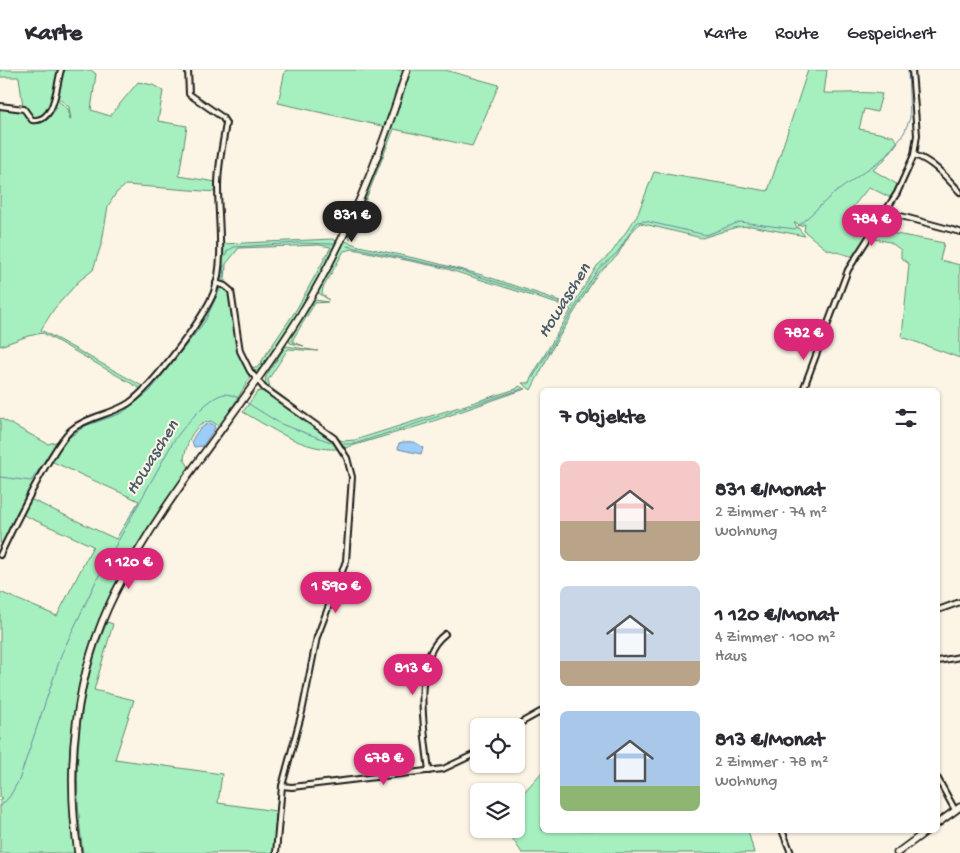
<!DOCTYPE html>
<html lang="de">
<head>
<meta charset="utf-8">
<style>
  body { margin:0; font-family:"Gochi Hand",sans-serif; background:#f7f7f7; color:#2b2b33; height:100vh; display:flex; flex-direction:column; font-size:19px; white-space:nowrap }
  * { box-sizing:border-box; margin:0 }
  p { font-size:16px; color:#7c7c81 }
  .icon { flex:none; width:28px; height:28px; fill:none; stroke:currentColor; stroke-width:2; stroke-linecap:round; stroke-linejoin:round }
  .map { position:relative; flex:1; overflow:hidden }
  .side { position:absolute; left:540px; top:318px; width:400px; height:445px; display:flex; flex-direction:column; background:#fff; border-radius:8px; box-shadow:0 1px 4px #0004 }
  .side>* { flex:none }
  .buttons { position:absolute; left:470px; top:648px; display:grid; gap:10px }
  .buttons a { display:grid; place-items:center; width:55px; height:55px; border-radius:8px; background:#fff; box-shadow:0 1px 4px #0004; font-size:25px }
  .price { position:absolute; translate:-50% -42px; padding:0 11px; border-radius:18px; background:#db2777; color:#fff; font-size:16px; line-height:32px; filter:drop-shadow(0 1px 2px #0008) }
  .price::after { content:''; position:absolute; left:50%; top:30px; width:15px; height:11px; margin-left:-8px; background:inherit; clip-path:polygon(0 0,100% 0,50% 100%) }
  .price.active { background:#222; color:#fff }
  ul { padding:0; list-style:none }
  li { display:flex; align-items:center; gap:15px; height:125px; padding:0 20px }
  li span { display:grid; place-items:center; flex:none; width:140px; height:100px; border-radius:8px; color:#555 }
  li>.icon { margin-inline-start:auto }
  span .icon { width:60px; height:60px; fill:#fffc; stroke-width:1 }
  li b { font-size:21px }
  h2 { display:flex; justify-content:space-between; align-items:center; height:60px; padding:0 20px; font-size:21px }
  header { display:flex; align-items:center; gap:30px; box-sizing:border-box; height:70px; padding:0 25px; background:#fff; border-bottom:1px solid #e1e1e2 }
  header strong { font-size:24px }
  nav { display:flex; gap:28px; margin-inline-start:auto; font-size:18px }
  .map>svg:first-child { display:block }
  .green { fill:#a6f0bf; stroke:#61866e }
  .water { fill:#9cccf8; stroke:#6986a0 }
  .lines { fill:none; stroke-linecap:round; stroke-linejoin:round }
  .stream { stroke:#6986a0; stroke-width:1 }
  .street-casing { stroke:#1c1c1c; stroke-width:8 }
  .secondary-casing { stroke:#1c1c1c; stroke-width:9 }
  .street { stroke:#fcf5e5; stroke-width:4 }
  .secondary { stroke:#fcf5e5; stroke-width:5.5 }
  .labels { text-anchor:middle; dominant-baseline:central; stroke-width:4; stroke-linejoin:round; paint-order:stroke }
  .water-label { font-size:18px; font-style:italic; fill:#495a69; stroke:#fcf5e5 }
</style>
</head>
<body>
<header>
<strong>Karte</strong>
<nav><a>Karte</a><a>Route</a><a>Gespeichert</a></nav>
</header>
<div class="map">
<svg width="960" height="783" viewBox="0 0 960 783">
  <rect width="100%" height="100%" fill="#fcf5e5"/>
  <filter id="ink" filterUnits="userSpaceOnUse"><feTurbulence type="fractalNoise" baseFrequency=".02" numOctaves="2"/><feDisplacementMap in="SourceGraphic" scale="10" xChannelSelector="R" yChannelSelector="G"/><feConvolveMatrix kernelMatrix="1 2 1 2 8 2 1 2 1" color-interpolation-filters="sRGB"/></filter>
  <g filter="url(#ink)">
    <g class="green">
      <polygon points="0,0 60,0 52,34 44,46 34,49 30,46 29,42 23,37 19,7 0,7"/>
      <polygon points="62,0 91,0 96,4 91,40 110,46 138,12 153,15 163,21 158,51 187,56 179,106 216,112 216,122 126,115 116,123 108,136 102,172 93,200 79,211 54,239 42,258 41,260 144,317 141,319 43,263 28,266 0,276 0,38 22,40 30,50 45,47 56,29 68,39 70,50 71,50 69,37 56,26"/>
      <polygon points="288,0 404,0 386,57 278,33 285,1"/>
      <polygon points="409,0 445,0 499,15 472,76 394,59 350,169 348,166 382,86"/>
      <path d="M808 0H827L824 23C844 24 863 21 882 24L877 42 864 39 859 59 893 66 898 72 885 89 873 100 898 115 891 128 869 117 847 144 874 154 854 187 826 179 804 161 805 154 800 156 797 153H794L805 166 751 156 737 157 702 168 640 153 630 164 617 186 598 203 553 277 531 320 522 313H528L571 240 567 237 444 198 353 179 344 181 323 218 322 224 329 230 317 222 345 171 359 176 432 192 482 205 573 235 597 196 612 182 637 146 654 102 768 121Z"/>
      <polygon points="875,160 944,173 940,190 960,195 960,288 902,267 909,194 901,188 901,180 890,172 869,168"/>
      <polygon points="333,169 338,172 336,176 294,249 261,297 257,301 254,301 248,296 257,298 296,240 331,177 319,175 239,178 226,194 225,213 220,207 222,174"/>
      <path d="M218 218H225L229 222 239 283 250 308 220 357 211 351C193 354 187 372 184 389L189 397 187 402C160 444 130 485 108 531 70 610 62 698 75 783H0V730L3 728 0 727V522L57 546 93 476 21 444 30 429 116 469 139 431 51 391 60 376 73 361 88 352 128 335 145 322 204 245Z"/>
      <polygon points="315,230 328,232 315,233 293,269 293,272 304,276 290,273 289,269"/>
      <polygon points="286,276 318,281 288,279 268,310 270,317 302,341 270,319 265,313 266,306"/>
      <polygon points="519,316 525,319 425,354 345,378 336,368 343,371 355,370 516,319"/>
      <path d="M261 321C281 327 327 362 338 379 304 381 271 358 243 342L257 322Z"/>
      <polygon points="0,348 48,374 59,371 17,442 3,473 0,473"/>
      <path d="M107 552 113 554 94 620 134 630 115 689 222 704 218 733 276 741 274 783H83C72 704 76 626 107 552Z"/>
      <polygon points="542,702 542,760 748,760 754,783 522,783 506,759 516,759 516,725 525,721"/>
    </g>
    <g class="water">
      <path d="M210 353 214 355 215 358 203 376 194 377 192 371C196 362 200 357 210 353Z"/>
      <path d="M404 372C411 371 417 372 423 378L421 384 398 379 399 373Z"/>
    </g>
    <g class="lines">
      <g class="stream">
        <polyline points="347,176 459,200 573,237"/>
        <polyline points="225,187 227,181 234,177 297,173 334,174"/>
        <polyline points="223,209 224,195"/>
        <polyline points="529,314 598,199 617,183 637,152 645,151 706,165 740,152 795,159 832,125 886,86 904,63 910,48 908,0"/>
        <polyline points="244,331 281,354 336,374"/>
        <polyline points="66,370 85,356 122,343 150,321 205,251 220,219"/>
        <polyline points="340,374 354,374 522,319"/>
        <polyline points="0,407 31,411 55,376"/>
        <path d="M0 737 10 726 19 710 62 583 97 509 173 372C182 359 208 326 225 324 230 324 237 327 241 329"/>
      </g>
      <defs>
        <g id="street">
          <path d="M0 36 24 39 32 50C56 53 56 15 61 0"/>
          <path d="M914 85C933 91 947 108 960 122"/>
          <polyline points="886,142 960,162"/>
          <polyline points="216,213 225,216 231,221 240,281 250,301 264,318 334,368 347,388 352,407 346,491 317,567 302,642 282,716 276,783"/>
          <polyline points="803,320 848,200 897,123 914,85 917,65 912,0"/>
          <path d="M0 485C14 455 29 426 45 397 53 385 60 370 71 360 88 346 111 345 129 333 152 317 204 248 214 222 225 190 218 150 218 116 218 94 223 74 226 53L222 47 189 24 188 0"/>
          <polyline points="938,540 960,532"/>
          <polyline points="938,591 960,587"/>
          <polyline points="515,656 542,641"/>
          <path d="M429 701C425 664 410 590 445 564"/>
          <polyline points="938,709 955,740"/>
          <polyline points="282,716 292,717 443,699 479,682"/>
          <polyline points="782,760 791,783"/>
        </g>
        <g id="secondary">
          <polyline points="938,753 960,737"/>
          <path d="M78 783C65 695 75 603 115 523 165 423 243 339 301 244 348 167 380 86 407 0"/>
          <polyline points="897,783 928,760"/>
        </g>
      </defs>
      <use href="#street" class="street-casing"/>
      <use href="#secondary" class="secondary-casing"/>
      <use href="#street" class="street"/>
      <use href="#secondary" class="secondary"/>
    </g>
  </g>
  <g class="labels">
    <g class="water-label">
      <text transform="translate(565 231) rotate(-58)">Howaschen</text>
      <text transform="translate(153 388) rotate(-58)">Howaschen</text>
    </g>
  </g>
</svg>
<div class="buttons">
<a><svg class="icon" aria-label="locate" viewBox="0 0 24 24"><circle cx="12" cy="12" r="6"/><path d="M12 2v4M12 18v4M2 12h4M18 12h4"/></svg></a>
<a><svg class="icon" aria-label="layers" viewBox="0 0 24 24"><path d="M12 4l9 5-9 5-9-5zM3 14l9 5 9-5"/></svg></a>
</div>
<b class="price active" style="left:352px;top:173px">831 €</b>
<b class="price" style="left:872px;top:177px">784 €</b>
<b class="price" style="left:804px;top:291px">782 €</b>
<b class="price" style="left:129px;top:520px">1 120 €</b>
<b class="price" style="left:336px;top:544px">1 590 €</b>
<b class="price" style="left:413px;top:626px">813 €</b>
<b class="price" style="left:384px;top:716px">678 €</b>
<section class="side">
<h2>7 Objekte<svg class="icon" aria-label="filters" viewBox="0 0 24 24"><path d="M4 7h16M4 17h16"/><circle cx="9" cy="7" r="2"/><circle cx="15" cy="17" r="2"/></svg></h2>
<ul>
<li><span style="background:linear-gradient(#f6c9c9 60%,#b9a48a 0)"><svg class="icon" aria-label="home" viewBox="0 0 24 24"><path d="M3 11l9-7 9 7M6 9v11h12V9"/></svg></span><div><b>831 €/Monat</b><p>2 Zimmer · 74 m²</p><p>Wohnung</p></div></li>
<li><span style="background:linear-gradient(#c9d6e8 75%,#b9a48a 0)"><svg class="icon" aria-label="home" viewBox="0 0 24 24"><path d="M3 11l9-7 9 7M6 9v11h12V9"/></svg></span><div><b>1 120 €/Monat</b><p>4 Zimmer · 100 m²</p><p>Haus</p></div></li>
<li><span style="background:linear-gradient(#a9c7e8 75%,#8fb573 0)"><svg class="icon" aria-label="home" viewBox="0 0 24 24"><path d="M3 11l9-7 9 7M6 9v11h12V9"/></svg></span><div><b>813 €/Monat</b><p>2 Zimmer · 78 m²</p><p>Wohnung</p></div></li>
</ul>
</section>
</div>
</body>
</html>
